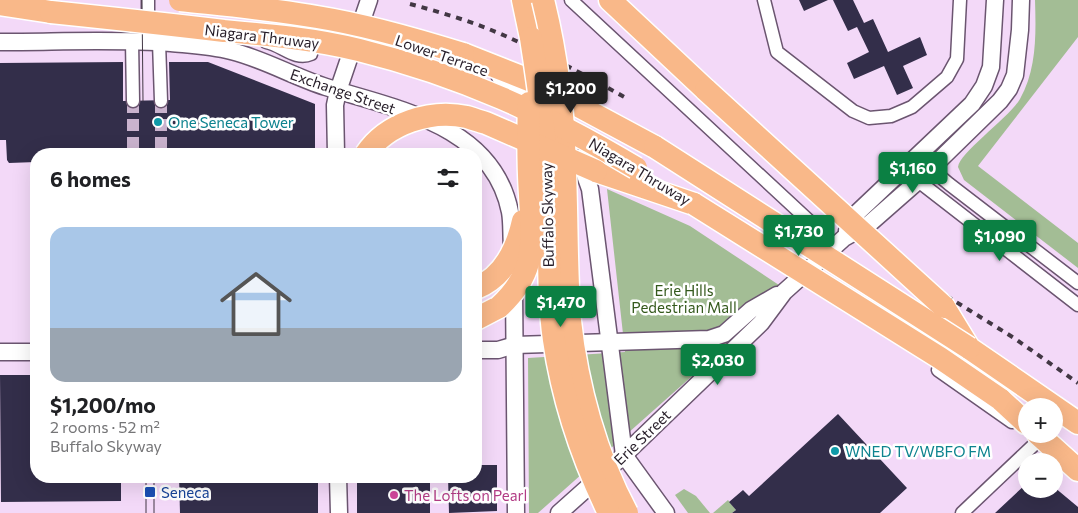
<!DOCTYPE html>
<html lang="en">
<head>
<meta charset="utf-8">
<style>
  body { margin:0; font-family:Commissioner,sans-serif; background:#f6f6f6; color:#202124; height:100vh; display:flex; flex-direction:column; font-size:19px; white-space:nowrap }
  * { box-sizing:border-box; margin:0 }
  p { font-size:16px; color:#757577 }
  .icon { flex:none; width:28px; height:28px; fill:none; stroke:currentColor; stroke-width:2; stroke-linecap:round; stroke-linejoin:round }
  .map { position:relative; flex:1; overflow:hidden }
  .side { position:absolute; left:30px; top:148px; width:452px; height:335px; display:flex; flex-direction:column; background:#fff; border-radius:20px; box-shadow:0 5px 20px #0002 }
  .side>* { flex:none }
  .buttons { position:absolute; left:1018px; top:398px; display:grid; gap:10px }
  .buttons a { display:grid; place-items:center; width:45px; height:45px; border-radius:50%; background:#fff; box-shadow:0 5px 20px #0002; font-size:25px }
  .price { position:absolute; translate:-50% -42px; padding:0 11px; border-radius:5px; background:#0b8043; color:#fff; font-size:16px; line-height:32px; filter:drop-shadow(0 1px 2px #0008) }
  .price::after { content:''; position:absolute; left:50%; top:30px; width:15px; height:11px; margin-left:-8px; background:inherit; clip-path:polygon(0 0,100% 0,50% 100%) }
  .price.on { background:#222; color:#fff }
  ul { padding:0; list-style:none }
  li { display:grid; align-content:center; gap:10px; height:265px; padding:0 20px }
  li+li { border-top:1px solid #e0e0e0 }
  li span { display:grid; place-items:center; height:155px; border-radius:15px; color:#555 }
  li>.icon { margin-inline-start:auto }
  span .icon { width:90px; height:90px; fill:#fffc; stroke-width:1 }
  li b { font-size:21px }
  h2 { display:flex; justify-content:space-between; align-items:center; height:60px; padding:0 20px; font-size:21px }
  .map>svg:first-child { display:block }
  .green { fill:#a3bd95 }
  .building { fill:#332e4a }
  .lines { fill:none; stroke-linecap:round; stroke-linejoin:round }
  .minor-tunnel { stroke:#cab3ce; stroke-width:12; stroke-dasharray:12 6; stroke-linecap:butt }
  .minor-casing { stroke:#6b5570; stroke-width:15 }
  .tertiary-casing { stroke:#6b5570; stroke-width:19 }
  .motorway-casing { stroke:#fff; stroke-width:25 }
  .minor { stroke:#fff; stroke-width:12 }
  .tertiary { stroke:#fff; stroke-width:16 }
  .motorway { stroke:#f9b889; stroke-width:22 }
  .tram { stroke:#423744; stroke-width:1 }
  .rail { stroke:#423744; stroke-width:4; stroke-dasharray:6 6; stroke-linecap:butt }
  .motorway-bridge-casing { stroke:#fff; stroke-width:25; stroke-linecap:butt }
  .motorway-bridge { stroke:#f9b889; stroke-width:22 }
  .culture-dot { fill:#0f9aa8; stroke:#fff; stroke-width:2 }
  .transit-dot { fill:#1a4fb4; stroke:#fff; stroke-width:2 }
  .hotel-dot { fill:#d1479c; stroke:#fff; stroke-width:2 }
  .labels { text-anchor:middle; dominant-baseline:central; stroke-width:5; stroke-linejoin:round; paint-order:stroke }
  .street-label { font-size:15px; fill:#261d28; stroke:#fff }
  .culture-label { font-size:15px; fill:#0d838f; stroke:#fff; text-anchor:start }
  .park-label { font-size:15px; fill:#34591c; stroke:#fff }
  .transit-label { font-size:15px; fill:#164399; stroke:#fff; text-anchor:start }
  .hotel-label { font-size:15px; fill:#b23c85; stroke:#fff; text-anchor:start }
</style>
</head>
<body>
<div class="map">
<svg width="1078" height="513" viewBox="0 0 1078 513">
  <rect width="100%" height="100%" fill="#f3d9f8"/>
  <g class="green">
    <path d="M1035 0H1078V37L978 166 1078 243V268L964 180 958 167C960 152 1009 118 1020 99 1037 69 1036 33 1035 0Z"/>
    <polygon points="607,189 690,226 788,291 538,513 529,513 528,358 625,352"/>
    <polygon points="684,489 696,496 710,513 688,513 675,495"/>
    <polygon points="728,500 736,510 732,513 713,513"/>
  </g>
  <g class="building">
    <polygon points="799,0 828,0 804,11"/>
    <polygon points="833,0 853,0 864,23 873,19 888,52 920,37 927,55 903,66 913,88 897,95 884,66 854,79 847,63 869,52 857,27 848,31"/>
    <polygon points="123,62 123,101 170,100 169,62 208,62 315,104 315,154 36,154 36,162 9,163 7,160 6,140 0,140 0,63"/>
    <polygon points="0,375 36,375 36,476 121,476 121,501 1,502"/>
    <polygon points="838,414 907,488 880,513 732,513 736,510 729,502 743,490 749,496"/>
    <polygon points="476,465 497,465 497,511 449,513 448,476 476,476"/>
    <polygon points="179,476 318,476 318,513 180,513"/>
    <rect x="357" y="476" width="73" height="37"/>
    <polygon points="1026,484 1026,489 1054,489 1054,487 1078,507 1078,513 995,513"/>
  </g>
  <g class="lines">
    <g class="minor-tunnel">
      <polyline points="133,101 133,154"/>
      <polyline points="161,101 161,154"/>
    </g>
    <defs>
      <g id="minor">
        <polyline points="148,0 148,27"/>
        <polyline points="571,0 835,245"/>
        <polyline points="764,0 777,52 853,111 869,118 891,116 912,107 947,77 957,59 960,0"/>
        <polyline points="132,41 133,101"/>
        <polyline points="159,42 161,101"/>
        <path d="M266 42C282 45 295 61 311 54L316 23"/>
        <polyline points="917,157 949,184 1078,283"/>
        <polyline points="904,170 1078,305"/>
        <polyline points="938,370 1012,422"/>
        <polyline points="962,513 1038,441"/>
      </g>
      <g id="tertiary">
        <path d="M0 42C57 42 114 39 171 43 191 45 211 46 231 51 264 59 294 77 326 87 397 109 493 125 510 212 512 223 511 235 512 246"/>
        <polyline points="500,77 523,91 542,106"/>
        <polyline points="336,154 335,105 338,91 369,0"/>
        <polyline points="579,158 590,189 624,455 666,513"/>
        <polyline points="847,231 857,213 972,104 984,86 991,67 995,0"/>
        <polyline points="514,288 516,513"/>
        <polyline points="476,350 498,350 515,345 709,339 724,334 751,310 777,295"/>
        <polyline points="0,352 36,352"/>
        <polyline points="338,476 339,513"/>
        <polyline points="559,513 624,455 761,323 784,292 844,238 869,224 918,181 1000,101 1009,89 1015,75 1020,30 1021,0"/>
      </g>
      <g id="motorway">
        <polyline points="523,0 531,38"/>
        <polyline points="610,0 706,90"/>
        <polyline points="0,4 51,12"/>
        <polyline points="463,54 534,82 655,147"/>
        <polyline points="596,171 694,204"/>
        <polyline points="944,307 969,348 1078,423"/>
        <polyline points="476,319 499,307"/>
        <polyline points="1000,399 1026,423"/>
        <polyline points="1038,434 1078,470"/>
      </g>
    </defs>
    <use href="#minor" class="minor-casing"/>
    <use href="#tertiary" class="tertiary-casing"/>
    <use href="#motorway" class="motorway-casing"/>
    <use href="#minor" class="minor"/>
    <use href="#tertiary" class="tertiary"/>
    <use href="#motorway" class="motorway"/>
    <g class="tram">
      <polyline points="142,0 143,101"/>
      <polyline points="146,476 146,513"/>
      <polyline points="154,476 154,513"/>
    </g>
    <g class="rail">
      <path d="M410 4C444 13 480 24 512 39 552 57 590 78 628 99"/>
      <polyline points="916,277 1014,338 1078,383"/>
    </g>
    <defs>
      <g id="motorway-bridge">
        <path d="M180 0C226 5 272 9 317 17 367 25 415 39 463 54"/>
        <path d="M543 0C557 56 564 116 565 173 567 222 566 272 570 321 577 386 596 455 627 513"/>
        <path d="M51 12C109 18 166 24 224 31 269 35 315 39 359 50 460 75 546 114 636 168"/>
        <path d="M531 38C539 88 546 138 548 189 550 239 547 290 554 340 563 401 582 458 609 513"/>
        <polyline points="706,90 944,307"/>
        <polyline points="655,147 969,348"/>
        <path d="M366 154C387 123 431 109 467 117 473 119 479 121 486 123L596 171"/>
        <polyline points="694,204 940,358 1000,399"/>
        <path d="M476 288C504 277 517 248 523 221"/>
        <path d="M499 307C512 295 523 281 528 263 534 241 531 217 530 195 528 164 528 134 529 103"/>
      </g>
    </defs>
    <use href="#motorway-bridge" class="motorway-bridge-casing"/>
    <use href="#motorway-bridge" class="motorway-bridge"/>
  </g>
  <g class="culture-dot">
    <circle cx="158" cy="122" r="5"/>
    <circle cx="835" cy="451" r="5"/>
  </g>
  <rect class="transit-dot" x="144" y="486" width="12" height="12" rx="2.5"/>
  <circle class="hotel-dot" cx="394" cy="495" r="5"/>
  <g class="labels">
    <g class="street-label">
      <text transform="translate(262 36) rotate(7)">Niagara Thruway</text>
      <text transform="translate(442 55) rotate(19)">Lower Terrace</text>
      <text transform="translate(343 91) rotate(19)">Exchange Street</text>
      <text transform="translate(640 171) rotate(31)">Niagara Thruway</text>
      <text transform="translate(547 215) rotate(-91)">Buffalo Skyway</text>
      <text transform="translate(642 437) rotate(-44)">Erie Street</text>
    </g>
    <g class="culture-label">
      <text x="168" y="122">One Seneca Tower</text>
      <text x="845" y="451">WNED TV/WBFO FM</text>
    </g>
    <g class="park-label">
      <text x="684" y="290">Erie Hills<tspan x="684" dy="17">Pedestrian Mall</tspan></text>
    </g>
    <g class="transit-label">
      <text x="161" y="492">Seneca</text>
    </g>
    <g class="hotel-label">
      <text x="404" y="495">The Lofts on Pearl</text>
    </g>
  </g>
</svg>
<div class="buttons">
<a>+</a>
<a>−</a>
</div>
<b class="price on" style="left:571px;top:114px">$1,200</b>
<b class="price" style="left:913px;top:194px">$1,160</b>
<b class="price" style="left:799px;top:257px">$1,730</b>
<b class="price" style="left:1000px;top:262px">$1,090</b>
<b class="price" style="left:561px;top:328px">$1,470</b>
<b class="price" style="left:718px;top:386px">$2,030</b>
<section class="side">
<h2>6 homes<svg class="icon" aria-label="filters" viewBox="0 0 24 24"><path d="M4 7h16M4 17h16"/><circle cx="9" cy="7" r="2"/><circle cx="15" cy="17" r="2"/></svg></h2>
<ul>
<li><span style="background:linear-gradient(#a9c7e8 65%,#9aa5b1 0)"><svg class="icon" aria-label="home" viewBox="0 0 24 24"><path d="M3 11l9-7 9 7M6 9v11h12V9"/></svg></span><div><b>$1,200/mo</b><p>2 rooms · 52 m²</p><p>Buffalo Skyway</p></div></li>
</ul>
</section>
</div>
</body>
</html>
